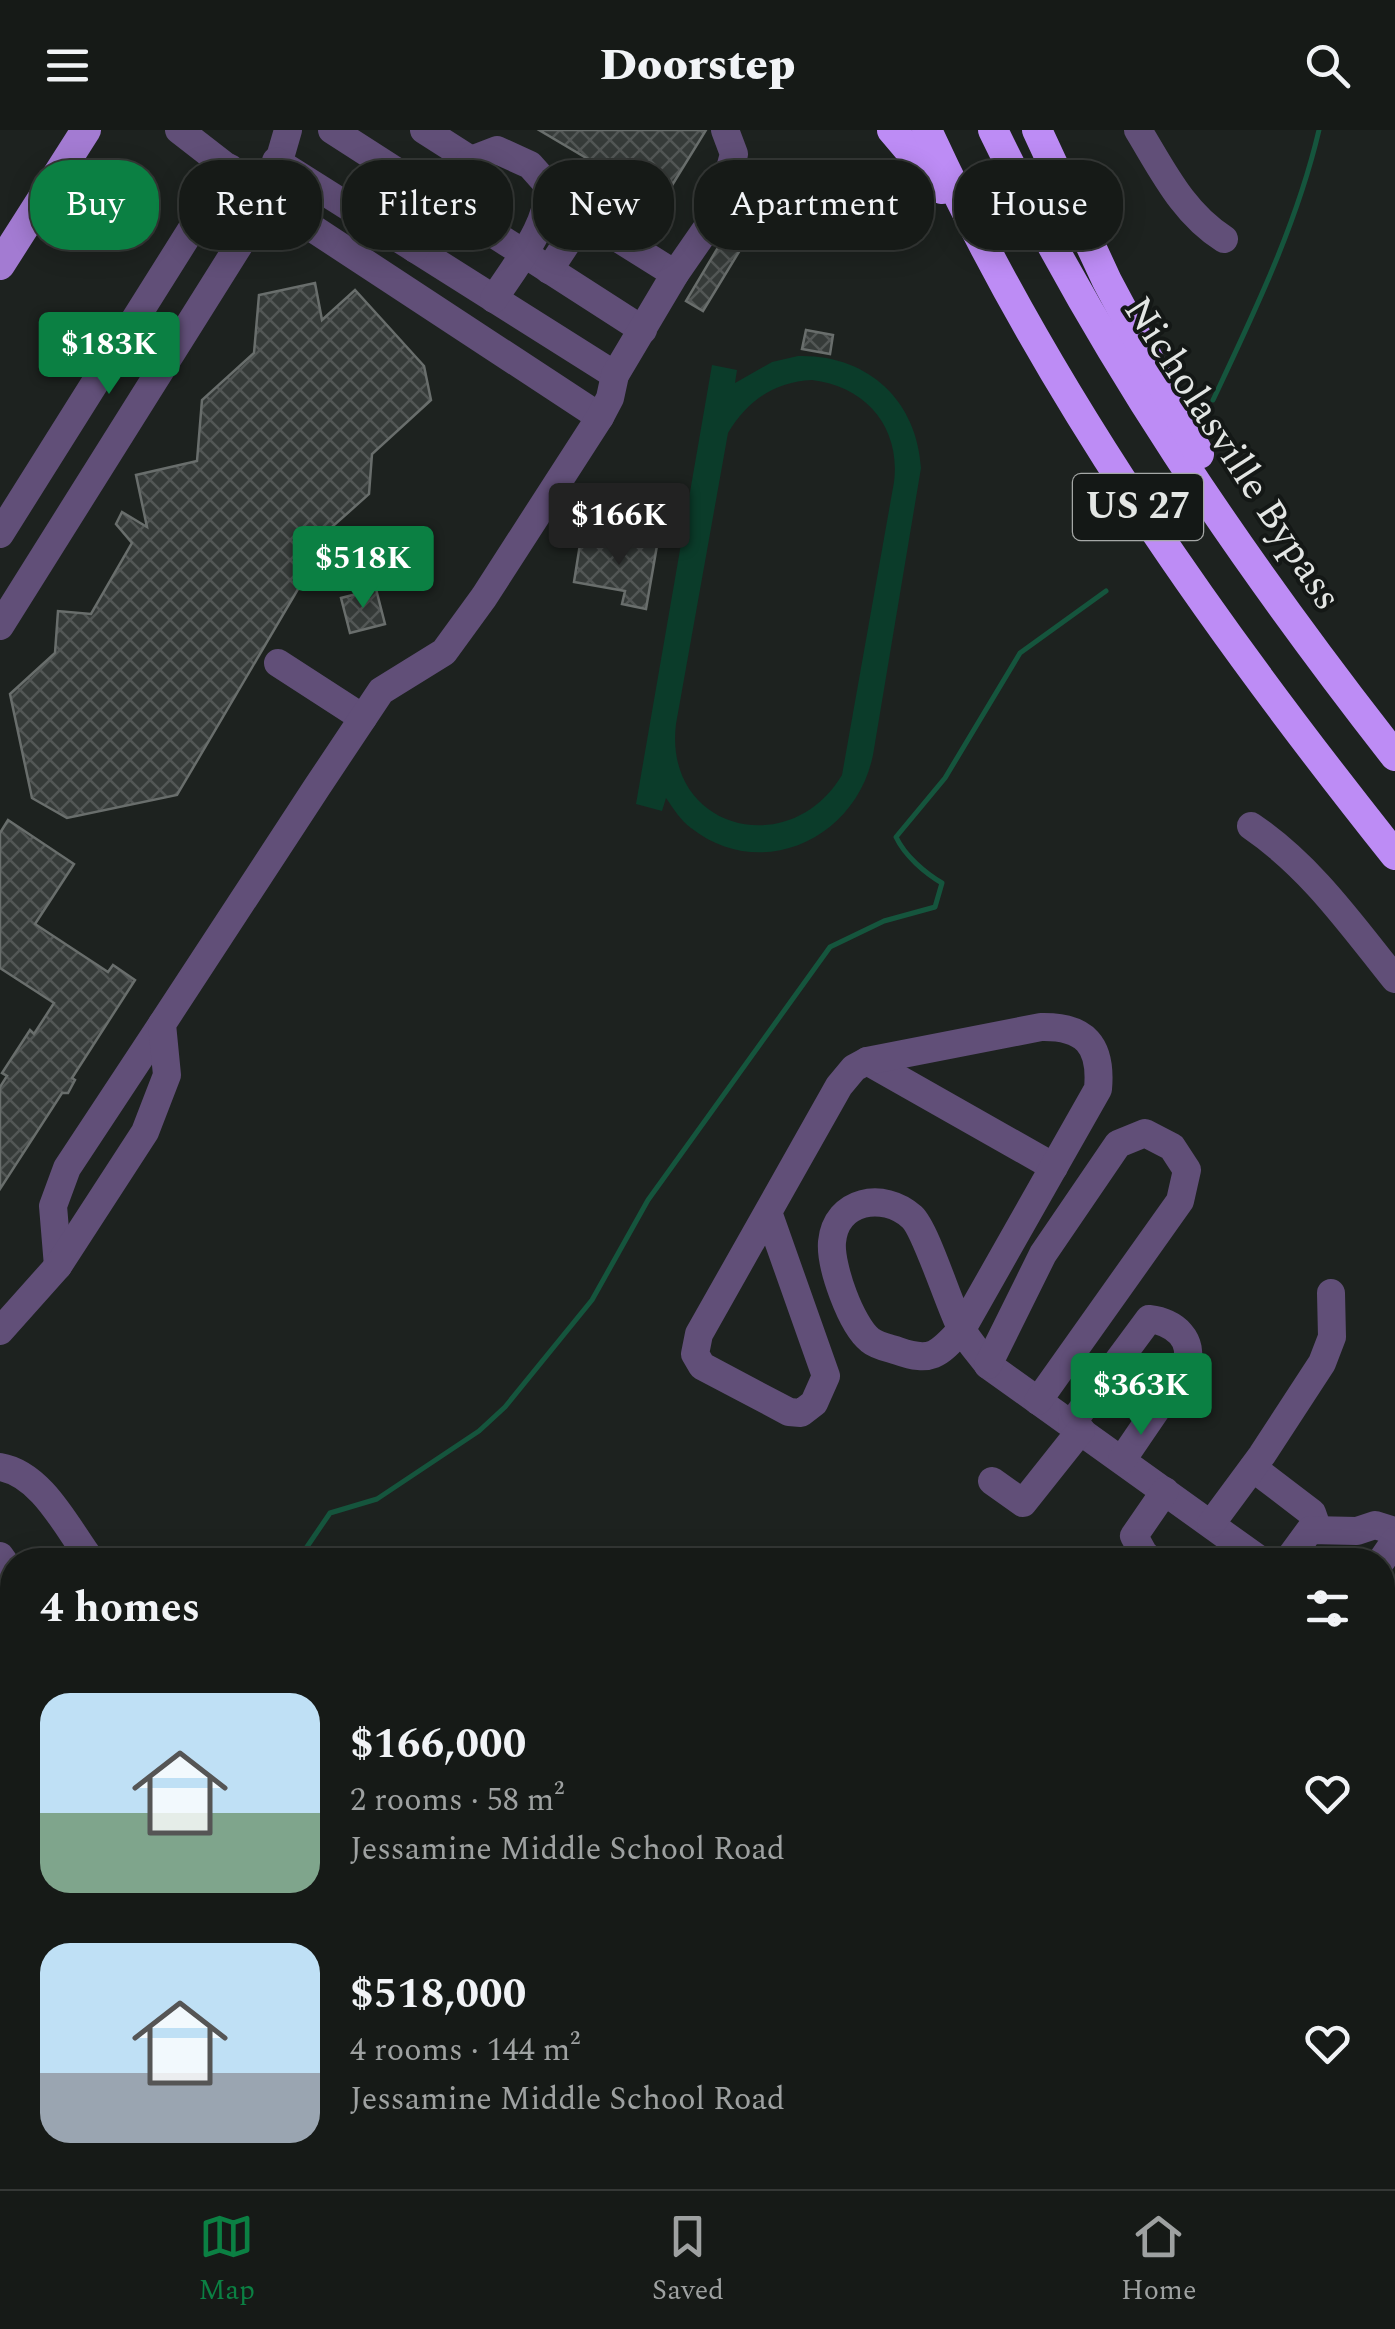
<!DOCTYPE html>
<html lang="en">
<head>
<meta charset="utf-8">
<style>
  body { margin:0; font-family:Spectral,serif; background:#232724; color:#f1f3f6; height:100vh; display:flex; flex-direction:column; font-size:38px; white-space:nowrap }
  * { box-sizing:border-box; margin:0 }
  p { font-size:32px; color:#9ea1a1 }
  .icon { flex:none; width:55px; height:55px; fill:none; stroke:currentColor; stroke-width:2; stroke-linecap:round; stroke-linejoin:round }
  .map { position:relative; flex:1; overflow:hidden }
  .details { position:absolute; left:0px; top:1418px; width:1395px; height:642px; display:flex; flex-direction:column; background:#161a17; border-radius:40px 40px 0 0; box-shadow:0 5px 25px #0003,0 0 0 2px #353836 }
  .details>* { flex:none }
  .guide { position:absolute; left:30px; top:30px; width:1335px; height:90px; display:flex; gap:20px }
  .price { position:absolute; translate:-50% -85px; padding:0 22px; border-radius:10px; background:#0b8043; color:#fff; font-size:32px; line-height:65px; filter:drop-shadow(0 2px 5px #0008) }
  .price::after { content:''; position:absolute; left:50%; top:60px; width:30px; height:22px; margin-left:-15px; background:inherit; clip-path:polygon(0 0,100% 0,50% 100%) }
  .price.on { background:#222; color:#fff }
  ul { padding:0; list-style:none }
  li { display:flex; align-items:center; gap:30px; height:250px; padding:0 40px }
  li span { display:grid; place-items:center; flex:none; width:280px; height:200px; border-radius:30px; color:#555 }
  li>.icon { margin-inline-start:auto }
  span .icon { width:120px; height:120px; fill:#fffc; stroke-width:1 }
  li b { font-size:42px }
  h2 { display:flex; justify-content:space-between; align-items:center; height:120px; padding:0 40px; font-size:42px }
  .tag { padding:0 35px; border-radius:40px; background:#161a17; box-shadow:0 5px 25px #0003,0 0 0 2px #353836; font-size:35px; line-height:90px }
  .tag.on { background:#0b8043; color:#fff }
  header { display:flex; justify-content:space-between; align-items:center; height:130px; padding:0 40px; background:#161a17; font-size:45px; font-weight:800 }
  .dock { display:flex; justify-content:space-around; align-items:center; height:140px; border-top:2px solid #353836; background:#161a17; font-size:28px; color:#9ea1a1 }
  .dock a { display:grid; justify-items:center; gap:5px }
  .dock .on { color:#0b8043 }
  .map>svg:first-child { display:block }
  .pitch { fill:#0b3c2a; fill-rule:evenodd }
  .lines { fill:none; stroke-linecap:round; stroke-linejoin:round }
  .stream { stroke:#15553d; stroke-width:5 }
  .building { fill:url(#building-cross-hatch); stroke:#696e6c; stroke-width:2.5 }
  .minor { stroke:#614f78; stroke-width:28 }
  .major { stroke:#a37bd2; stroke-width:30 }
  .highway { stroke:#bd8cf5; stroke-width:30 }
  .labels { text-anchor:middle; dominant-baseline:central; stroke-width:8; stroke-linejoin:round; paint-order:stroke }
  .shield { fill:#141816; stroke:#a5a8a6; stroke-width:2.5 }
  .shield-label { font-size:38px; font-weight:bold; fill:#e3e6e4 }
  .street-label { font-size:40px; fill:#e3e6e4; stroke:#141816 }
</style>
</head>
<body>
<header><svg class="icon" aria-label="menu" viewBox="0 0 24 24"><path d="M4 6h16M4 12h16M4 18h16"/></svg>Doorstep<svg class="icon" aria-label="search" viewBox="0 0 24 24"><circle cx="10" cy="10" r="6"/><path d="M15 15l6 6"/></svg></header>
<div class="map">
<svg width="1395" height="2059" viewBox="0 0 1395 2059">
  <defs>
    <pattern id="building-cross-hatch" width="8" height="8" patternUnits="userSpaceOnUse" patternTransform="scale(2.5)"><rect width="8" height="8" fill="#363b39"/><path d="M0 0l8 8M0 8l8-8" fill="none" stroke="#535756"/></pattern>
  </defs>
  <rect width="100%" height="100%" fill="#1d221f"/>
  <path class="pitch" d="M798 226C867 224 917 270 921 338L873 625C856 709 761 753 691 698 681 691 673 678 666 668L662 681 636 674 712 235 737 240 735 253 772 232ZM812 250C866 256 901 298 894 352L842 645C789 733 663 699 676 594L728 303C747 271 774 252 812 250Z"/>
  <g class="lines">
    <g class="stream">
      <path d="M1213 270C1254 183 1297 94 1319 0"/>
      <path d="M298 1430 330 1383 377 1369 479 1301 505 1277 592 1170 648 1070 830 817 884 791 935 777 942 753C925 743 905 726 896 707L945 648 1020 523 1106 461"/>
      <polyline points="0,1635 12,1627"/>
    </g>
  </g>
  <g class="building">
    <polygon points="539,0 706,0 663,70 648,61 647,64"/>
    <polygon points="744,74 770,90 760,108 751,102 703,181 686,171"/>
    <polygon points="315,153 322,190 355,160 424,236 431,270 372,324 369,364 315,412 314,432 177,665 67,688 32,668 10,564 55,523 58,481 91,484 132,413 116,394 122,382 147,397 136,345 197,331 202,270 254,223 259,165"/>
    <polygon points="806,200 833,205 830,224 802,219"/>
    <polygon points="635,406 658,410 646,479 622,474 625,461 574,452 581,408 633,416"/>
    <polygon points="376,459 385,494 350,503 341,468"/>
    <polygon points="8,690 74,734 35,794 108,842 113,835 135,850 72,948 75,950 68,963 62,963 0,1059 0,957 7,946 2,943 30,900 34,904 54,873 0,838 0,703"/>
  </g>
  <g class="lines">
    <g class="minor">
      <polyline points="179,0 268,69 288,0"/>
      <polyline points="332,0 643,200"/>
      <polyline points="424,0 471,30"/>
      <path d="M1138 0C1163 41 1183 83 1224 109"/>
      <polyline points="276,31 615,245"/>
      <path d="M415 119 471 30 497 20 530 35 546 53C556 87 512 140 494 169"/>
      <polyline points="549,140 580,93 589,90 675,144"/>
      <polyline points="0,404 230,38"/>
      <polyline points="0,496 268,69 600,287"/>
      <polyline points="278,533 363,588"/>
      <path d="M1251 696C1311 737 1350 793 1395 849"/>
      <polyline points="867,931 1054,1037"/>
      <path d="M768 1082 826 1246 814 1273 801 1283 789 1282 702 1236 695 1224 699 1204 839 956 854 938 867 931 1041 897C1085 896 1102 915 1098 959L962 1199C939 1224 932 1233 898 1221 889 1218 877 1216 870 1210 851 1195 830 1136 832 1112 836 1070 883 1061 912 1087 926 1100 949 1175 961 1198 968 1211 979 1223 988 1235L1260 1430"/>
      <polyline points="58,1136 53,1076 67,1038 162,894"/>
      <polyline points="0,1201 58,1136 145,1002 167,945 162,894 317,657 381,561 444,522 484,467 600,287 610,268 615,245 675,144 718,82 734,24 725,0"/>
      <polyline points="988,1235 1043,1124 1118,1014 1145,1003 1172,1017 1187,1040 1180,1071 1038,1271"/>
      <path d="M1072 1293 1149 1189C1175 1192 1195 1210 1186 1236L1122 1330"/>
      <path d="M0 1337C42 1344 67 1398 91 1430"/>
      <polyline points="1253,1338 1312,1383 1318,1400"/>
      <polyline points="992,1351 1023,1373 1081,1300"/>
      <polyline points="1211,1394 1262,1325 1322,1233 1332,1207 1331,1163"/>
      <polyline points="0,1426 12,1443"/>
      <polyline points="1151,1430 1144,1424 1134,1406 1165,1361"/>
      <polyline points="1288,1430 1310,1400 1357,1401 1375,1395 1395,1401"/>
      <polyline points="1382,1430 1395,1411"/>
      <polyline points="1382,1613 1395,1604"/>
      <polyline points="1382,1730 1395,1739"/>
      <polyline points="1382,1811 1395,1820"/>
      <polyline points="435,2048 446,2059"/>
      <polyline points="557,2048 572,2059"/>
      <polyline points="1008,2048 1025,2059"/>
      <polyline points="81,2059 90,2048"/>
      <polyline points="917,2059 926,2048"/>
      <polyline points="1095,2059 1104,2048"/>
    </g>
    <polyline class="major" points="0,135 86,0"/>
    <g class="highway">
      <polyline points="892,0 942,59"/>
      <path d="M927 0C1048 264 1215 499 1395 725"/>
      <path d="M993 0C1101 225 1242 430 1395 626"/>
      <polyline points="1037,0 1107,151 1199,324"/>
    </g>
  </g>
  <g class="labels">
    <rect class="shield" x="1073" y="344" width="130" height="66" rx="8"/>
    <g class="shield-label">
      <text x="1138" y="377">US 27</text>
    </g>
    <g class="street-label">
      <text transform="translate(1232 324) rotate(57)">Nicholasville Bypass</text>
    </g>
  </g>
</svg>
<b class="price" style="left:109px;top:267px">$183K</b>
<b class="price on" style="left:619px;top:438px">$166K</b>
<b class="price" style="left:363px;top:481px">$518K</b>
<b class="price" style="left:1141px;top:1308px">$363K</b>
<div class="guide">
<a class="tag on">Buy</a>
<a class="tag">Rent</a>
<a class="tag">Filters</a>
<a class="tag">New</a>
<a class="tag">Apartment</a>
<a class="tag">House</a>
</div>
<section class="details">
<h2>4 homes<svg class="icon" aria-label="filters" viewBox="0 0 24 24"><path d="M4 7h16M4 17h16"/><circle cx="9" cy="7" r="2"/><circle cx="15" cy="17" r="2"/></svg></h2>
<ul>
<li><span style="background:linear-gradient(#bfe0f5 60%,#7fa58c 0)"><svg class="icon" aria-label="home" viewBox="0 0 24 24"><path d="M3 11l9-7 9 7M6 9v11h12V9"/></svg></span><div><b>$166,000</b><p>2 rooms · 58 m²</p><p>Jessamine Middle School Road</p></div><svg class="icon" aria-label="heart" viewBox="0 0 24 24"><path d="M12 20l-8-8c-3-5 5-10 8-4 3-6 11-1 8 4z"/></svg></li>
<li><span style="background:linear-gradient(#bfe0f5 65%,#9aa5b1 0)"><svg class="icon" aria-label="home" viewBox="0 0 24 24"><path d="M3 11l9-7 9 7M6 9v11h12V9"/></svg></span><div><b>$518,000</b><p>4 rooms · 144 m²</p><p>Jessamine Middle School Road</p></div><svg class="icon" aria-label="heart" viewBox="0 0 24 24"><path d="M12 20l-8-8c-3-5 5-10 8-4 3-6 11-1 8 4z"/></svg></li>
</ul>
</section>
</div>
<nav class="dock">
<a class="on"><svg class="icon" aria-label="map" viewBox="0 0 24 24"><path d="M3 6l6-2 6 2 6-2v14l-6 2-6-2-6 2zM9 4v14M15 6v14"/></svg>Map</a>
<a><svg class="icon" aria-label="saved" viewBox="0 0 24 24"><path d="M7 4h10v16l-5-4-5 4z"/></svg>Saved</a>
<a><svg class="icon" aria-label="home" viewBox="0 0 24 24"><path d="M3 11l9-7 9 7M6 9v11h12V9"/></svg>Home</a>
</nav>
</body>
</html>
